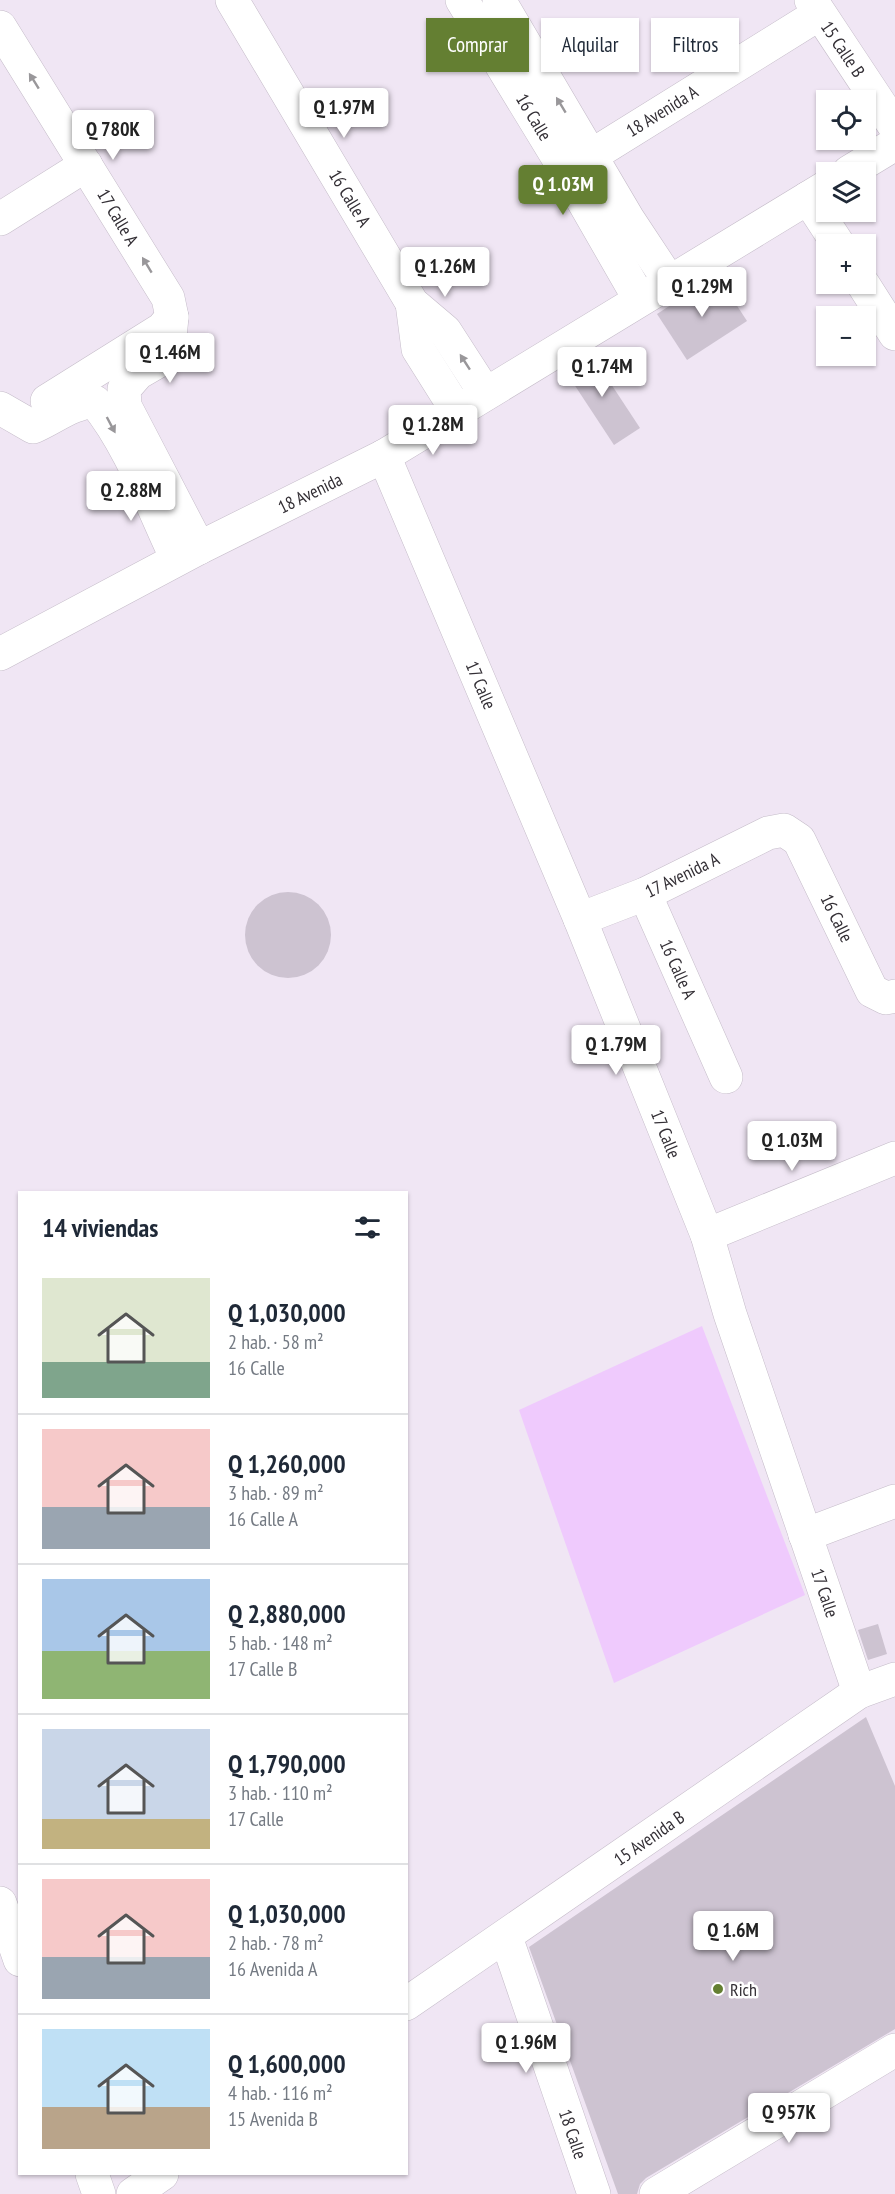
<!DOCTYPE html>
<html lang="es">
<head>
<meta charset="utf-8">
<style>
  body { margin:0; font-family:"PT Sans Narrow",sans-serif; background:#f6f6f7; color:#1f2937; height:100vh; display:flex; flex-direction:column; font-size:22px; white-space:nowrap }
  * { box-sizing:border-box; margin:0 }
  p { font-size:20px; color:#747a83 }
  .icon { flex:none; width:33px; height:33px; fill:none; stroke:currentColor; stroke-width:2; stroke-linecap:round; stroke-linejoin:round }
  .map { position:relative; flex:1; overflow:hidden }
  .drawer { position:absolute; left:18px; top:1191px; width:390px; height:984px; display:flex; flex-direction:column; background:#fff; border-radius:0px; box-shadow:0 2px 4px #0004 }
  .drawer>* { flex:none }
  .top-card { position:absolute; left:426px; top:18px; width:378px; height:54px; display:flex; gap:12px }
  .fabs { position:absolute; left:816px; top:90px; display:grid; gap:12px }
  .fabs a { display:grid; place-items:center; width:60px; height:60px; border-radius:0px; background:#fff; box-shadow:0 2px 4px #0004; font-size:30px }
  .price { position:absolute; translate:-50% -51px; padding:0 14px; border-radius:6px; background:#fff; color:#222; font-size:20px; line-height:39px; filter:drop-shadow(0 2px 3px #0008) }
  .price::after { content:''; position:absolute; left:50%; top:36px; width:18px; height:14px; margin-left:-9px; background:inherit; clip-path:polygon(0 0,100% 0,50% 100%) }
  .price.current { background:#647f32; color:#fff }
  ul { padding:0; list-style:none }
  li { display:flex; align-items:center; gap:18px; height:150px; padding:0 24px }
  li+li { border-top:2px solid #e0e1e3 }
  li span { display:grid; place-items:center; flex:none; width:168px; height:120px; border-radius:0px; color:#555 }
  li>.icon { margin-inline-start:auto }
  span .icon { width:72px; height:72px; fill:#fffc; stroke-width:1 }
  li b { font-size:26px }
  h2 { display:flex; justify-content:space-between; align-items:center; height:72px; padding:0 24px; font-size:26px }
  .tag { padding:0 21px; border-radius:0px; background:#fff; box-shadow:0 2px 4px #0004; font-size:21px; line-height:54px }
  .tag.current { background:#647f32; color:#fff }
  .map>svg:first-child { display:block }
  .green { fill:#efcafd }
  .building { fill:#cdc3d1 }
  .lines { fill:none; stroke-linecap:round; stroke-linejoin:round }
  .minor-casing { stroke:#c5bcc9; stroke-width:34 }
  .minor { stroke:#fff; stroke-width:33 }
  .oneway { fill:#99979a }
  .poi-dot { fill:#647f32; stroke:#fff; stroke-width:2 }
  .labels { text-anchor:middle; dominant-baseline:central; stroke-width:5; stroke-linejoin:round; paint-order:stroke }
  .street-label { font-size:18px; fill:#332f35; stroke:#fff }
  .poi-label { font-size:18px; fill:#332f35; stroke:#fff; text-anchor:start }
</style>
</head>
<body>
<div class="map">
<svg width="895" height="2194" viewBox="0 0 895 2194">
  <rect width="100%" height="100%" fill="#f0e6f4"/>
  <polygon class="green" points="702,1326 805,1595 614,1683 519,1410"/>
  <g class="building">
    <polygon points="717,275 747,321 687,360 657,314"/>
    <polygon points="590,352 640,428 614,445 564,369"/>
    <circle cx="288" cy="935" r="43"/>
    <polygon points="878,1624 887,1654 868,1660 858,1630"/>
    <polygon points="866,1717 895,1786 895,2029 646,2178 640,2184 637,2194 618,2194 529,1947"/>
  </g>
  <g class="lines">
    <defs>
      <g id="minor">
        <polyline points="232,0 412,303 445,331 485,393"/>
        <polyline points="462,0 566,171 639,298"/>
        <polyline points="499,0 628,219 669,281"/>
        <polyline points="811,0 895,127"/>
        <polyline points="0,27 168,298 172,317 169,347 157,362 138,373 124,389 125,406 199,548"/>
        <polyline points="573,167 819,14"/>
        <polyline points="849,172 895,144"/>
        <polyline points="808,198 838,244"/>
        <polyline points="0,219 86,165"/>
        <polyline points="863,284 895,334"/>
        <polyline points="412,303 418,349 457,411"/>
        <polyline points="47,401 162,329 172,317"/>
        <path d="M0 408 33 427C52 419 75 401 95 402 131 446 152 507 177 559"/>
        <polyline points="384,456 580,919 707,1235 730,1314 859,1692"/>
        <polyline points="0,654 199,548 384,456 826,187"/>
        <polyline points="645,894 726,1077"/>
        <polyline points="580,919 645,894 768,833 784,830 799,840 872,991 886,998 895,996"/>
        <polyline points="707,1235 895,1158"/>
        <polyline points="805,1535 895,1501"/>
        <polyline points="0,1903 20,1960"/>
        <polyline points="506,1937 594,2194"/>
        <polyline points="406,2004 859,1692 895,1679"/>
        <polyline points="92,2174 99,2194"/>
        <polyline points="133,2194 162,2174"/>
        <polyline points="656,2194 895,2050"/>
      </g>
    </defs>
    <use href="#minor" class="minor-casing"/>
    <use href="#minor" class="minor"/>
  </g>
  <defs><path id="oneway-solid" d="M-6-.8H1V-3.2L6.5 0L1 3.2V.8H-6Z" transform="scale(1.5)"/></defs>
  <g class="oneway">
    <use href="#oneway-solid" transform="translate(34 81) rotate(-122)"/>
    <use href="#oneway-solid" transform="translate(561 105) rotate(-121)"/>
    <use href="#oneway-solid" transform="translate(147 265) rotate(-121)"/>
    <use href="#oneway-solid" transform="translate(465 362) rotate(-123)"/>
    <use href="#oneway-solid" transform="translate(111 425) rotate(62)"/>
  </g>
  <circle class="poi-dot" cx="718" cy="1989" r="6"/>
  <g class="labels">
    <g class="street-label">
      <text transform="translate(843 49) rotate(56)">15 Calle B</text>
      <text transform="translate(662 111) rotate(-32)">18 Avenida A</text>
      <text transform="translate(534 117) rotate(59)">16 Calle</text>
      <text transform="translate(350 198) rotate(59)">16 Calle A</text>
      <text transform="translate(118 217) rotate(59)">17 Calle A</text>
      <text transform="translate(310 493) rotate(-26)">18 Avenida</text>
      <text transform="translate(481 685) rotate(67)">17 Calle</text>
      <text transform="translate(682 875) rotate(-26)">17 Avenida A</text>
      <text transform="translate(837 918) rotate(64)">16 Calle</text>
      <text transform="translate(678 969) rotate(66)">16 Calle A</text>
      <text transform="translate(666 1134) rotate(68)">17 Calle</text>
      <text transform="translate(825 1593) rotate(71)">17 Calle</text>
      <text transform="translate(649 1838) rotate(-35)">15 Avenida B</text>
      <text transform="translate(573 2134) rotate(71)">18 Calle</text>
    </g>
    <g class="poi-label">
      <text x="730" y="1989">Rich</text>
    </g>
  </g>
</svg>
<div class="fabs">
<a><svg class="icon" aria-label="locate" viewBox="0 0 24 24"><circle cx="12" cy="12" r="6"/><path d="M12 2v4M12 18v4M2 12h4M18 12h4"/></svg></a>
<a><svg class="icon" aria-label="layers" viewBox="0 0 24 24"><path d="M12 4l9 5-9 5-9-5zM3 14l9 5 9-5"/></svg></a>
<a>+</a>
<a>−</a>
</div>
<b class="price" style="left:344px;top:139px">Q 1.97M</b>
<b class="price" style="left:113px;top:161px">Q 780K</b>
<b class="price current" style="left:563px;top:216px">Q 1.03M</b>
<b class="price" style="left:445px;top:298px">Q 1.26M</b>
<b class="price" style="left:702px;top:318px">Q 1.29M</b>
<b class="price" style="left:170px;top:384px">Q 1.46M</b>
<b class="price" style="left:602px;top:398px">Q 1.74M</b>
<b class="price" style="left:433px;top:456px">Q 1.28M</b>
<b class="price" style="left:131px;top:522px">Q 2.88M</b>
<b class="price" style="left:616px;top:1076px">Q 1.79M</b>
<b class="price" style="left:792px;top:1172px">Q 1.03M</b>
<b class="price" style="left:733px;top:1962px">Q 1.6M</b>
<b class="price" style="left:526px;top:2074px">Q 1.96M</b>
<b class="price" style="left:789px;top:2144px">Q 957K</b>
<div class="top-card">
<a class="tag current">Comprar</a>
<a class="tag">Alquilar</a>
<a class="tag">Filtros</a>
</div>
<section class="drawer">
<h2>14 viviendas<svg class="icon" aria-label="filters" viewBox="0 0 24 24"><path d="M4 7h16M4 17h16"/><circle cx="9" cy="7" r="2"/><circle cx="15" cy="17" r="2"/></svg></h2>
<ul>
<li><span style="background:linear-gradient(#dfe7d0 70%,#7fa58c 0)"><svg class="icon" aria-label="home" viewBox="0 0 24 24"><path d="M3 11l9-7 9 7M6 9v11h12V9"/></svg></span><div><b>Q 1,030,000</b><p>2 hab. · 58 m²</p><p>16 Calle</p></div></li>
<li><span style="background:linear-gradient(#f6c9c9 65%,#9aa5b1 0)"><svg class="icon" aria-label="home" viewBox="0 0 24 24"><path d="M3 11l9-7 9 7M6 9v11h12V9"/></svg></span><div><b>Q 1,260,000</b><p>3 hab. · 89 m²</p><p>16 Calle A</p></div></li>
<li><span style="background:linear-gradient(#a9c7e8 60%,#8fb573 0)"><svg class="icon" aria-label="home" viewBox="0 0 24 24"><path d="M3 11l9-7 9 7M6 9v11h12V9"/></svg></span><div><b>Q 2,880,000</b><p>5 hab. · 148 m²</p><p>17 Calle B</p></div></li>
<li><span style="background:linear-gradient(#c9d6e8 75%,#c2b280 0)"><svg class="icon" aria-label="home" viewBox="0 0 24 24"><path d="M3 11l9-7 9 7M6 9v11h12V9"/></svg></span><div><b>Q 1,790,000</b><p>3 hab. · 110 m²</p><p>17 Calle</p></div></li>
<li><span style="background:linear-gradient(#f6c9c9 65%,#9aa5b1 0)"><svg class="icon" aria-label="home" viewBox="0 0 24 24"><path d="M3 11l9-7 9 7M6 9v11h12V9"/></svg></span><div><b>Q 1,030,000</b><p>2 hab. · 78 m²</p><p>16 Avenida A</p></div></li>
<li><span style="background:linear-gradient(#bfe0f5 65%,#b9a48a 0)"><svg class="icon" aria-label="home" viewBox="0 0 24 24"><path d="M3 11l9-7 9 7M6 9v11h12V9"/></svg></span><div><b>Q 1,600,000</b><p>4 hab. · 116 m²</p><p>15 Avenida B</p></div></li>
</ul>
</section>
</div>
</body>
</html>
